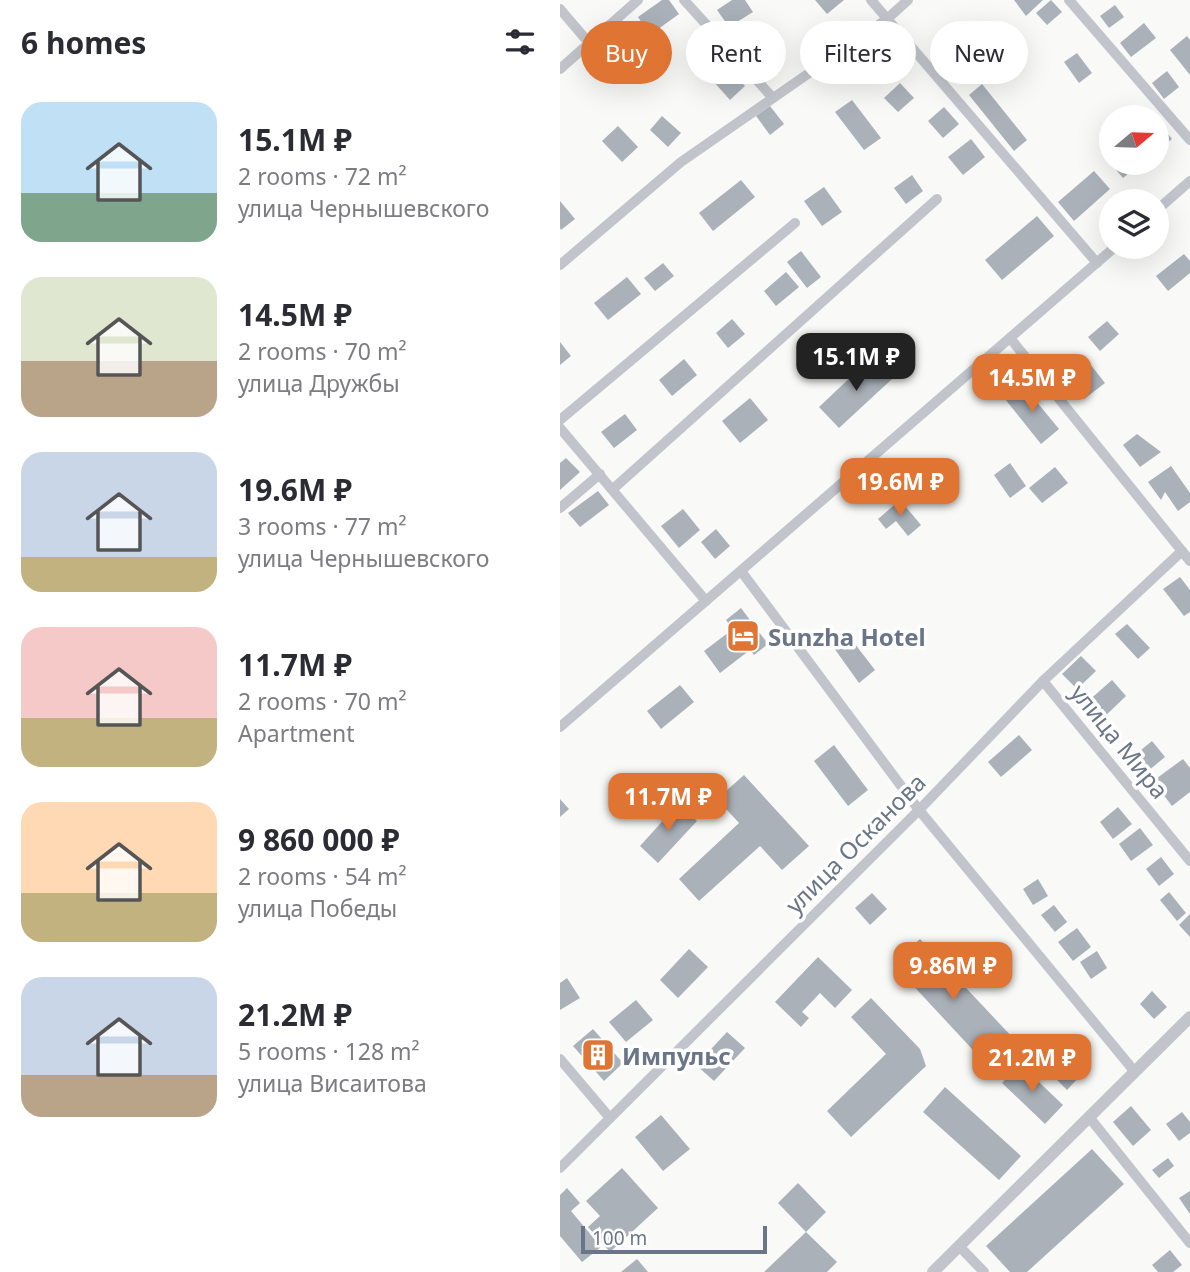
<!DOCTYPE html>
<html lang="en">
<head>
<meta charset="utf-8">
<style>
  body { margin:0; font-family:"Noto Sans",sans-serif; background:#f7f7f7; color:#2b2b33; height:100vh; display:flex; flex-direction:column; font-size:26px; white-space:nowrap }
  * { box-sizing:border-box; margin:0 }
  p { font-size:23px; color:#7c7c81 }
  .icon { flex:none; width:38px; height:38px; fill:none; stroke:currentColor; stroke-width:2; stroke-linecap:round; stroke-linejoin:round }
  .map { position:relative; flex:1; overflow:hidden }
  .details { display:flex; flex-direction:column; background:#fff; width:560px }
  .details>* { flex:none }
  .hud { position:absolute; left:21px; top:21px; width:504px; height:63px; display:flex; gap:14px }
  .needle { width:46px; rotate:71deg }
  .fabs { position:absolute; left:539px; top:105px; display:grid; gap:14px }
  .fabs a { display:grid; place-items:center; width:70px; height:70px; border-radius:50%; background:#fff; box-shadow:0 7px 28px #0002; font-size:35px }
  .scale { position:absolute; left:21px; bottom:18px; width:186px; box-sizing:border-box; padding-left:7px; border:4px solid #6a7688; border-top:0; font-size:19px; line-height:24px; white-space:nowrap; color:#6a7688; -webkit-text-stroke:5px #fff; paint-order:stroke }
  .price { position:absolute; translate:-50% -60px; padding:0 16px; border-radius:14px; background:#df7433; color:#fff; font-size:23px; line-height:46px; filter:drop-shadow(0 2px 4px #0008) }
  .price::after { content:''; position:absolute; left:50%; top:42px; width:21px; height:16px; margin-left:-10px; background:inherit; clip-path:polygon(0 0,100% 0,50% 100%) }
  .price.current { background:#222; color:#fff }
  ul { padding:0; list-style:none }
  li { display:flex; align-items:center; gap:21px; height:175px; padding:0 21px }
  li span { display:grid; place-items:center; flex:none; width:196px; height:140px; border-radius:21px; color:#555 }
  li>.icon { margin-inline-start:auto }
  span .icon { width:84px; height:84px; fill:#fffc; stroke-width:1 }
  li b { font-size:30px }
  h2 { display:flex; justify-content:space-between; align-items:center; height:84px; padding:0 21px; font-size:30px }
  .tag { padding:0 24px; border-radius:32px; background:#fff; box-shadow:0 7px 28px #0002; font-size:24px; line-height:63px }
  .tag.current { background:#df7433; color:#fff }
  main { display:flex; flex:1; min-height:0 }
  .map>svg:first-child { display:block }
  .building { fill:#aab1b9 }
  .lines { fill:none; stroke-linecap:round; stroke-linejoin:round }
  .minor { stroke:#c1c4ca; stroke-width:10 }
  .tertiary { stroke:#c1c4ca; stroke-width:12 }
  .labels { text-anchor:middle; dominant-baseline:central; stroke-width:7; stroke-linejoin:round; paint-order:stroke }
  .poi-label { font-size:24px; font-weight:bold; fill:#6a7688; stroke:#fff; text-anchor:start }
  .street-label { font-size:24px; fill:#6a7688; stroke:#fff }
</style>
</head>
<body>
<main>
<section class="details">
<h2>6 homes<svg class="icon" aria-label="filters" viewBox="0 0 24 24"><path d="M4 7h16M4 17h16"/><circle cx="9" cy="7" r="2"/><circle cx="15" cy="17" r="2"/></svg></h2>
<ul>
<li><span style="background:linear-gradient(#bfe0f5 65%,#7fa58c 0)"><svg class="icon" aria-label="home" viewBox="0 0 24 24"><path d="M3 11l9-7 9 7M6 9v11h12V9"/></svg></span><div><b>15.1M ₽</b><p>2 rooms · 72 m²</p><p>улица Чернышевского</p></div></li>
<li><span style="background:linear-gradient(#dfe7d0 60%,#b9a48a 0)"><svg class="icon" aria-label="home" viewBox="0 0 24 24"><path d="M3 11l9-7 9 7M6 9v11h12V9"/></svg></span><div><b>14.5M ₽</b><p>2 rooms · 70 m²</p><p>улица Дружбы</p></div></li>
<li><span style="background:linear-gradient(#c9d6e8 75%,#c2b280 0)"><svg class="icon" aria-label="home" viewBox="0 0 24 24"><path d="M3 11l9-7 9 7M6 9v11h12V9"/></svg></span><div><b>19.6M ₽</b><p>3 rooms · 77 m²</p><p>улица Чернышевского</p></div></li>
<li><span style="background:linear-gradient(#f6c9c9 65%,#c2b280 0)"><svg class="icon" aria-label="home" viewBox="0 0 24 24"><path d="M3 11l9-7 9 7M6 9v11h12V9"/></svg></span><div><b>11.7M ₽</b><p>2 rooms · 70 m²</p><p>Apartment</p></div></li>
<li><span style="background:linear-gradient(#ffd9b3 65%,#c2b280 0)"><svg class="icon" aria-label="home" viewBox="0 0 24 24"><path d="M3 11l9-7 9 7M6 9v11h12V9"/></svg></span><div><b>9 860 000 ₽</b><p>2 rooms · 54 m²</p><p>улица Победы</p></div></li>
<li><span style="background:linear-gradient(#c9d6e8 70%,#b9a48a 0)"><svg class="icon" aria-label="home" viewBox="0 0 24 24"><path d="M3 11l9-7 9 7M6 9v11h12V9"/></svg></span><div><b>21.2M ₽</b><p>5 rooms · 128 m²</p><p>улица Висаитова</p></div></li>
</ul>
</section>
<div class="map">
<svg width="630" height="1272" viewBox="0 0 630 1272">
  <rect width="100%" height="100%" fill="#f9faf8"/>
  <g class="building">
    <polygon points="102,0 109,0 119,14 90,35 78,17"/>
    <polygon points="172,0 185,0 193,12 169,27 157,10"/>
    <polygon points="255,0 284,0 267,14"/>
    <polygon points="454,0 483,0 466,16"/>
    <polygon points="491,0 502,12 487,25 476,13"/>
    <polygon points="555,5 564,17 549,28 540,16"/>
    <polygon points="584,23 596,38 571,57 560,43"/>
    <polygon points="627,36 630,40 630,75 610,50"/>
    <polygon points="517,53 532,73 519,83 504,62"/>
    <polygon points="159,57 185,86 170,100 144,71"/>
    <polygon points="607,71 619,87 604,99 592,83"/>
    <polygon points="340,83 354,98 338,112 324,98"/>
    <polygon points="422,84 467,140 454,151 409,95"/>
    <polygon points="292,100 321,138 304,150 275,112"/>
    <polygon points="210,106 224,124 210,135 196,116"/>
    <polygon points="384,107 399,124 383,138 368,121"/>
    <polygon points="102,116 121,133 108,147 90,130"/>
    <polygon points="597,120 612,139 597,151"/>
    <polygon points="58,126 78,147 62,162 42,141"/>
    <polygon points="411,139 425,157 403,175 388,157"/>
    <polygon points="551,154 551,163 582,163 563,178 546,158"/>
    <polygon points="534,171 550,189 514,221 498,202"/>
    <polygon points="352,175 363,191 346,204 334,188"/>
    <polygon points="181,180 195,197 153,231 139,213"/>
    <polygon points="264,187 282,212 262,226 244,201"/>
    <polygon points="0,201 15,219 1,230 0,228"/>
    <polygon points="477,216 494,236 442,280 425,260"/>
    <polygon points="241,251 261,277 247,288 227,262"/>
    <polygon points="624,254 630,261 630,273 608,291 596,276"/>
    <polygon points="103,263 114,276 95,291 84,278"/>
    <polygon points="226,272 239,287 216,306 204,291"/>
    <polygon points="67,277 81,294 48,320 34,303"/>
    <polygon points="172,319 185,334 168,348 156,333"/>
    <polygon points="547,321 559,334 540,351 528,337"/>
    <polygon points="0,342 11,356 0,365"/>
    <polygon points="523,355 545,383 524,399 502,372"/>
    <polygon points="312,357 332,379 279,428 259,407"/>
    <polygon points="124,359 137,375 112,396 99,380"/>
    <polygon points="462,384 499,429 481,444 445,399"/>
    <polygon points="190,398 208,420 180,443 162,421"/>
    <polygon points="65,414 77,430 54,448 41,432"/>
    <polygon points="577,434 601,452 580,467 563,445"/>
    <polygon points="6,458 20,472 0,490 0,463"/>
    <polygon points="450,463 466,486 450,498 434,475"/>
    <polygon points="611,466 630,493 630,502 618,511 605,492 601,500 588,482"/>
    <polygon points="495,467 508,483 482,503 469,488"/>
    <polygon points="38,491 49,505 20,527 8,513"/>
    <polygon points="340,500 361,525 348,536 336,521 326,529 318,519"/>
    <polygon points="123,509 140,530 119,548 101,526"/>
    <polygon points="156,529 170,546 155,559 141,542"/>
    <polygon points="620,577 630,590 630,612 624,616 603,589"/>
    <polygon points="181,608 208,644 194,655 190,650 160,673 144,651 173,629 166,620"/>
    <polygon points="567,624 590,648 578,659 555,634"/>
    <polygon points="288,635 315,670 299,683 274,648"/>
    <polygon points="521,656 536,671 517,689 502,674"/>
    <polygon points="552,680 566,696 541,720 526,703"/>
    <polygon points="120,685 134,702 101,729 87,711"/>
    <polygon points="459,735 472,750 441,777 428,762"/>
    <polygon points="592,741 605,757 588,771 575,755"/>
    <polygon points="274,745 308,790 288,806 254,761"/>
    <polygon points="623,759 630,768 630,792 612,806 593,781"/>
    <polygon points="184,775 249,846 222,870 200,846 139,901 119,879 179,823 157,799"/>
    <polygon points="0,799 9,809 0,817"/>
    <polygon points="118,804 137,821 98,863 80,846"/>
    <polygon points="558,807 572,824 553,839 540,822"/>
    <polygon points="580,828 593,845 571,861 559,844"/>
    <polygon points="601,857 614,874 599,886 586,869"/>
    <polygon points="478,879 488,896 473,905 463,889"/>
    <polygon points="609,892 626,913 617,921 600,900"/>
    <polygon points="312,893 327,909 310,925 295,908"/>
    <polygon points="494,905 507,922 495,932 481,915"/>
    <polygon points="630,914 630,937 619,925"/>
    <polygon points="517,928 531,947 513,961 498,942"/>
    <polygon points="360,939 454,1039 426,1064 333,964"/>
    <polygon points="129,949 148,967 118,998 100,980"/>
    <polygon points="537,951 547,968 531,979 520,962"/>
    <polygon points="258,957 292,990 275,1008 260,993 242,1012 249,1018 241,1027 215,1002"/>
    <polygon points="7,978 20,998 0,1010 0,983"/>
    <polygon points="592,991 607,1007 594,1019 580,1004"/>
    <polygon points="311,998 360,1049 366,1066 291,1137 267,1111 326,1054 291,1017"/>
    <polygon points="76,1000 93,1020 66,1042 49,1022"/>
    <polygon points="33,1029 63,1063 44,1081 13,1046"/>
    <polygon points="167,1032 185,1048 154,1081 136,1065"/>
    <polygon points="502,1050 524,1072 507,1090 485,1068"/>
    <polygon points="460,1064 503,1105 485,1124 442,1083"/>
    <polygon points="385,1087 461,1156 439,1180 363,1112"/>
    <polygon points="571,1106 591,1130 573,1146 553,1122"/>
    <polygon points="622,1112 630,1122 630,1133 619,1141 606,1124"/>
    <polygon points="101,1115 130,1149 103,1171 75,1137"/>
    <polygon points="532,1149 564,1184 467,1272 450,1272 426,1246"/>
    <polygon points="608,1158 614,1166 599,1178 592,1170"/>
    <polygon points="62,1168 98,1208 50,1252 28,1227 40,1216 26,1201"/>
    <polygon points="238,1183 266,1212 246,1232 218,1203"/>
    <polygon points="7,1188 20,1203 11,1211 41,1247 22,1262 0,1236 0,1195"/>
    <polygon points="630,1191 630,1214 619,1198"/>
    <polygon points="246,1232 277,1262 267,1272 204,1272"/>
    <polygon points="610,1250 622,1265 613,1272 598,1272 592,1265"/>
    <polygon points="77,1259 88,1272 61,1272"/>
  </g>
  <g class="lines">
    <g class="minor">
      <polyline points="124,0 212,97"/>
      <polyline points="311,0 537,263"/>
      <polyline points="509,0 630,140"/>
      <polyline points="0,9 29,43"/>
      <polyline points="0,69 78,0"/>
      <polyline points="597,210 630,181"/>
      <polyline points="0,265 121,162 327,19 348,0"/>
      <polyline points="450,338 630,561"/>
      <polyline points="0,420 235,223"/>
      <polyline points="0,428 146,601"/>
      <polyline points="53,489 377,199"/>
      <polyline points="0,508 40,474"/>
      <polyline points="181,571 359,810 575,1072"/>
      <polyline points="483,681 630,861"/>
      <polyline points="0,727 555,247"/>
      <polyline points="0,1059 50,1118"/>
      <polyline points="529,1117 630,1243"/>
      <polyline points="0,1168 359,810 483,681 622,551"/>
      <polyline points="399,1246 424,1272"/>
    </g>
    <polyline class="tertiary" points="373,1272 630,1017"/>
  </g>
  <defs>
    <symbol id="hotel-square" viewBox="-11 -11 22 22"><rect x="-9" y="-9" width="18" height="18" rx="4" fill="#df7433" stroke="#fff"/><path d="M-6-4.5h1.5V1H6V5H4.5V3h-9V5H-6ZM-4 0a1.8 1.8 0 1 1 3.6 0ZM.5 0V-2.5h3Q6-2.5 6 0Z" fill="#fff"/></symbol>
    <symbol id="building-square" viewBox="-11 -11 22 22"><rect x="-9" y="-9" width="18" height="18" rx="4" fill="#df7433" stroke="#fff"/><path d="M-4-6H4V6H1V3H-1V6H-4ZM-2.5-4.3h1.7v1.8h-1.7ZM.8-4.3h1.7v1.8H.8ZM-2.5-1h1.7V.8h-1.7ZM.8-1h1.7V.8H.8Z" fill="#fff"/></symbol>
  </defs>
  <g fill-rule="evenodd">
    <use href="#hotel-square" x="164" y="617" width="38" height="38"/>
    <use href="#building-square" x="19" y="1036" width="38" height="38"/>
  </g>
  <g class="labels">
    <g class="poi-label">
      <text x="208" y="636">Sunzha Hotel</text>
      <text x="62" y="1055">Импульс</text>
    </g>
    <g class="street-label">
      <text transform="translate(560 741) rotate(51)">улица Мира</text>
      <text transform="translate(295 843) rotate(-45)">улица Осканова</text>
    </g>
  </g>
</svg>
<div class="fabs">
<a><svg class="needle" viewBox="-14 -14 28 28"><path d="M0-13l5 13h-10z" fill="#e53935"/><path d="M0 13l5-13h-10z" fill="#7c7c81"/></svg></a>
<a><svg class="icon" aria-label="layers" viewBox="0 0 24 24"><path d="M12 4l9 5-9 5-9-5zM3 14l9 5 9-5"/></svg></a>
</div>
<div class="scale">100 m</div>
<b class="price current" style="left:296px;top:393px">15.1M ₽</b>
<b class="price" style="left:472px;top:414px">14.5M ₽</b>
<b class="price" style="left:340px;top:518px">19.6M ₽</b>
<b class="price" style="left:108px;top:833px">11.7M ₽</b>
<b class="price" style="left:393px;top:1002px">9.86M ₽</b>
<b class="price" style="left:472px;top:1094px">21.2M ₽</b>
<div class="hud">
<a class="tag current">Buy</a>
<a class="tag">Rent</a>
<a class="tag">Filters</a>
<a class="tag">New</a>
</div>
</div>
</main>
</body>
</html>
